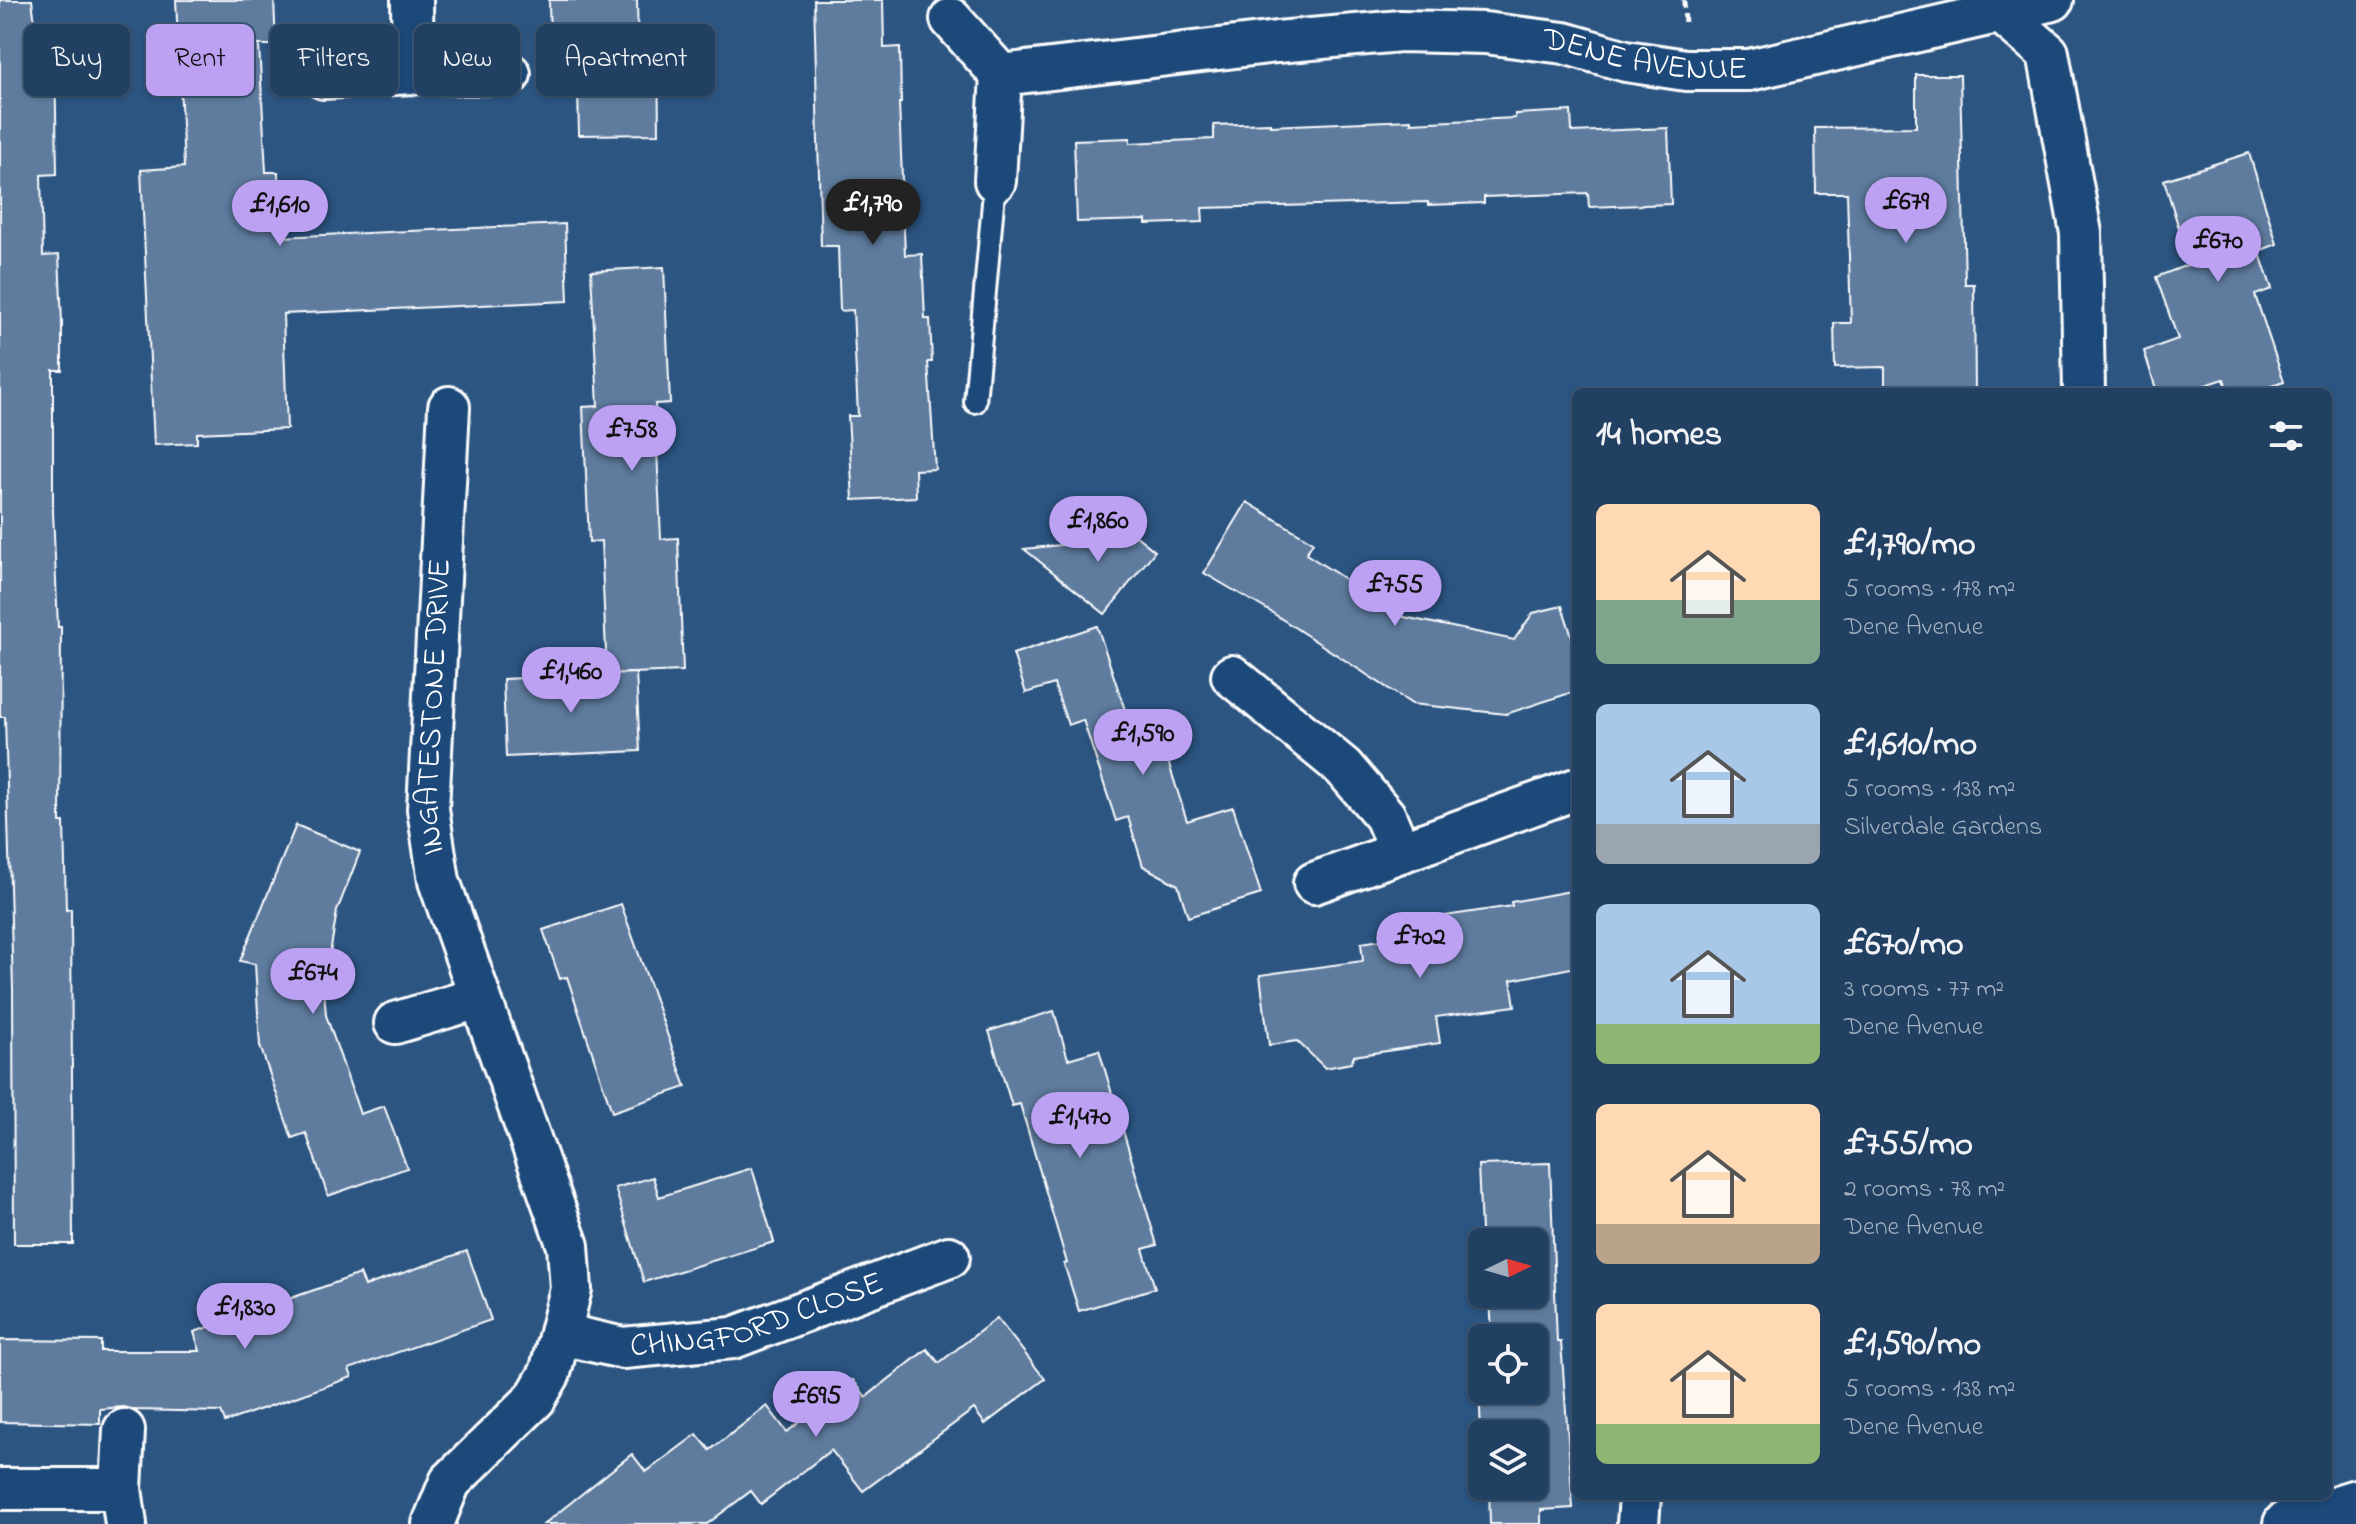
<!DOCTYPE html>
<html lang="en">
<head>
<meta charset="utf-8">
<style>
  body { margin:0; font-family:"Indie Flower",sans-serif; background:#2d4b6b; color:#f1f3f6; height:100vh; display:flex; flex-direction:column; font-size:30px; white-space:nowrap }
  * { box-sizing:border-box; margin:0 }
  p { font-size:26px; color:#a2afbe }
  .icon { flex:none; width:44px; height:44px; fill:none; stroke:currentColor; stroke-width:2; stroke-linecap:round; stroke-linejoin:round }
  .map { position:relative; flex:1; overflow:hidden }
  .details { position:absolute; left:1572px; top:388px; width:760px; height:1112px; display:flex; flex-direction:column; background:#214062; border-radius:12px; box-shadow:0 2px 6px #0004,0 0 0 2px #3e5977 }
  .details>* { flex:none }
  .banner { position:absolute; left:24px; top:24px; width:760px; height:72px; display:flex; gap:16px }
  .needle { width:52px; rotate:85deg }
  .buttons { position:absolute; left:1468px; top:1228px; display:grid; gap:16px }
  .buttons a { display:grid; place-items:center; width:80px; height:80px; border-radius:12px; background:#214062; box-shadow:0 2px 6px #0004,0 0 0 2px #3e5977; font-size:40px }
  .price { position:absolute; translate:-50% -68px; padding:0 18px; border-radius:28px; background:#bca0f2; color:#111; font-size:26px; line-height:52px; filter:drop-shadow(0 2px 4px #0008) }
  .price::after { content:''; position:absolute; left:50%; top:48px; width:24px; height:18px; margin-left:-12px; background:inherit; clip-path:polygon(0 0,100% 0,50% 100%) }
  .price.on { background:#222; color:#fff }
  ul { padding:0; list-style:none }
  li { display:flex; align-items:center; gap:24px; height:200px; padding:0 24px }
  li span { display:grid; place-items:center; flex:none; width:224px; height:160px; border-radius:12px; color:#555 }
  li>.icon { margin-inline-start:auto }
  span .icon { width:96px; height:96px; fill:#fffc; stroke-width:1 }
  li b { font-size:34px }
  h2 { display:flex; justify-content:space-between; align-items:center; height:96px; padding:0 24px; font-size:34px }
  .pill { padding:0 28px; border-radius:12px; background:#214062; box-shadow:0 2px 6px #0004,0 0 0 2px #3e5977; font-size:28px; line-height:72px }
  .pill.on { background:#bca0f2; color:#111 }
  .map>svg:first-child { display:block }
  .building { fill:#5e7c9f; stroke:#fff; stroke-width:2 }
  .lines { fill:none; stroke-linecap:round; stroke-linejoin:round }
  .lane-casing { stroke:#fff; stroke-width:26 }
  .street-casing { stroke:#fff; stroke-width:46 }
  .secondary-casing { stroke:#fff; stroke-width:50 }
  .path { stroke:#fff; stroke-width:5; stroke-dasharray:8 6; stroke-linecap:butt }
  .lane { stroke:#1f4a7a; stroke-width:20 }
  .street { stroke:#1f4a7a; stroke-width:40 }
  .secondary { stroke:#1f4a7a; stroke-width:44 }
  .labels { text-anchor:middle; dominant-baseline:central; stroke-width:7; stroke-linejoin:round; paint-order:stroke }
  .street-label { font-size:32px; fill:#fff; stroke:#1f4a7a }
</style>
</head>
<body>
<div class="map">
<svg width="2356" height="1524" viewBox="0 0 2356 1524">
  <rect width="100%" height="100%" fill="#2c5582"/>
  <filter id="ink" filterUnits="userSpaceOnUse"><feTurbulence type="fractalNoise" baseFrequency=".0125" numOctaves="2"/><feDisplacementMap in="SourceGraphic" scale="16" xChannelSelector="R" yChannelSelector="G"/><feConvolveMatrix kernelMatrix="1 2 1 2 8 2 1 2 1" color-interpolation-filters="sRGB"/></filter>
  <g filter="url(#ink)">
    <g class="building">
      <polygon points="0,0 32,0 36,31 51,28 55,50 57,174 41,175 43,256 59,255 62,323 62,370 53,370 53,511 58,627 61,627 60,822 64,822 66,910 71,909 73,1244 14,1244 13,989 5,717 0,717"/>
      <polygon points="176,0 274,0 276,45 259,45 266,172 278,172 280,237 565,224 568,301 283,314 287,429 197,433 197,443 154,445 141,170 184,167"/>
      <polygon points="549,0 637,0 638,45 658,45 659,134 579,135 577,46 550,45"/>
      <polygon points="814,0 883,0 884,48 900,47 901,103 899,103 905,255 922,254 925,319 930,319 932,362 928,362 935,469 915,470 916,497 853,500 848,416 858,416 853,310 840,311 838,246 821,246"/>
      <polygon points="1916,75 1960,75 1965,284 1974,284 1975,392 1885,392 1885,367 1835,368 1834,323 1851,323 1847,193 1816,193 1815,128 1916,127"/>
      <polygon points="1571,111 1572,132 1668,128 1671,204 1589,207 1588,193 1484,197 1484,203 1428,205 1428,202 1202,208 1203,222 1146,224 1146,220 1077,222 1074,140 1130,138 1130,143 1214,139 1214,125 1270,123 1270,126 1411,120 1411,123 1515,118 1515,114"/>
      <polygon points="2249,153 2277,244 2259,251 2272,289 2255,295 2284,382 2254,392 2228,392 2224,379 2184,392 2157,392 2144,351 2178,339 2156,277 2190,264 2164,180"/>
      <polygon points="664,267 670,403 655,404 661,539 678,538 683,671 607,674 601,541 589,542 583,407 598,406 591,271"/>
      <polygon points="1247,502 1313,542 1306,554 1404,617 1514,640 1533,613 1562,606 1576,649 1576,691 1506,714 1412,704 1271,612 1204,573"/>
      <polygon points="1114,518 1155,551 1105,614 1024,549 1096,541"/>
      <polygon points="1097,626 1131,728 1155,720 1187,821 1233,807 1261,894 1188,917 1178,885 1143,866 1128,817 1116,821 1083,720 1068,725 1054,684 1026,693 1013,654"/>
      <polygon points="636,673 640,751 506,757 503,679"/>
      <polygon points="296,825 360,852 337,911 324,990 326,1015 360,1114 384,1106 407,1168 328,1196 306,1133 292,1138 260,1046 255,964 240,961"/>
      <polygon points="1576,890 1576,967 1511,980 1515,1006 1436,1017 1440,1043 1354,1056 1351,1063 1325,1068 1297,1041 1269,1045 1260,975 1363,961 1361,943 1440,931 1438,917 1512,906 1511,902"/>
      <polygon points="621,904 686,1087 612,1112 567,977 560,979 543,930"/>
      <polygon points="1054,1011 1068,1059 1099,1050 1157,1245 1143,1249 1155,1288 1079,1311 1064,1264 1067,1263 1020,1104 1012,1106 989,1031"/>
      <polygon points="1550,1163 1557,1342 1561,1342 1573,1508 1541,1510 1541,1524 1490,1524 1489,1486 1534,1486 1534,1434 1482,1434 1482,1451 1477,1348 1482,1347 1482,1390 1534,1390 1534,1338 1492,1338 1490,1294 1534,1294 1534,1242 1482,1242 1482,1253 1478,1165"/>
      <polygon points="752,1168 774,1242 644,1282 615,1188 653,1177 659,1197"/>
      <polygon points="467,1251 491,1320 349,1369 352,1377 225,1422 221,1412 135,1410 124,1407 100,1409 100,1424 0,1422 0,1340 101,1341 101,1351 200,1351 194,1332 360,1274 365,1286"/>
      <polygon points="997,1318 1045,1379 985,1424 974,1409 863,1491 831,1450 761,1504 751,1491 707,1524 544,1524 632,1454 646,1472 697,1434 710,1450 767,1406 787,1432 853,1380 866,1397 927,1349 939,1363"/>
    </g>
    <g class="lines">
      <defs>
        <polyline id="lane" points="975,402 995,181"/>
        <g id="street">
          <polyline points="412,0 413,73"/>
          <polyline points="2000,12 2048,53 2081,233 2084,392"/>
          <path id="s1" d="M951 19 1001 75 1277 42 1401 31 1485 33 1564 43 1626 61 1686 70H1749L2053 0"/>
          <polyline points="324,78 413,73 510,74"/>
          <polyline points="995,181 1001,75"/>
          <polyline points="1232,676 1343,767 1385,816 1400,851"/>
          <polyline points="1314,883 1576,789"/>
          <polyline points="395,1023 478,998"/>
          <path id="s2" d="M561 1334 623 1348 733 1338 949 1257"/>
          <polyline points="124,1430 121,1489 126,1524"/>
          <polyline points="0,1489 121,1489"/>
          <path id="s3" d="M433 1524 450 1482 535 1399 550 1373 571 1289 568 1246 439 881 428 809 449 407"/>
          <polyline points="1638,1524 1640,1496"/>
        </g>
        <polyline id="secondary" points="2286,1524 2356,1502"/>
      </defs>
      <use href="#lane" class="lane-casing"/>
      <use href="#street" class="street-casing"/>
      <use href="#secondary" class="secondary-casing"/>
      <polyline class="path" points="1684,0 1685,26"/>
      <use href="#lane" class="lane"/>
      <use href="#street" class="street"/>
      <use href="#secondary" class="secondary"/>
    </g>
  </g>
  <g class="labels">
    <g class="street-label">
      <text stroke="none"><textPath href="#s1" startOffset="724">DENE AVENUE</textPath></text>
      <text stroke="none"><textPath href="#s3" startOffset="886">INGATESTONE DRIVE</textPath></text>
      <text stroke="none"><textPath href="#s2" startOffset="202">CHINGFORD CLOSE</textPath></text>
    </g>
  </g>
</svg>
<div class="buttons">
<a><svg class="needle" viewBox="-14 -14 28 28"><path d="M0-13l5 13h-10z" fill="#e53935"/><path d="M0 13l5-13h-10z" fill="#a2afbe"/></svg></a>
<a><svg class="icon" aria-label="locate" viewBox="0 0 24 24"><circle cx="12" cy="12" r="6"/><path d="M12 2v4M12 18v4M2 12h4M18 12h4"/></svg></a>
<a><svg class="icon" aria-label="layers" viewBox="0 0 24 24"><path d="M12 4l9 5-9 5-9-5zM3 14l9 5 9-5"/></svg></a>
</div>
<b class="price" style="left:1906px;top:245px">£679</b>
<b class="price on" style="left:873px;top:247px">£1,790</b>
<b class="price" style="left:280px;top:248px">£1,610</b>
<b class="price" style="left:2218px;top:284px">£670</b>
<b class="price" style="left:632px;top:473px">£758</b>
<b class="price" style="left:1098px;top:564px">£1,860</b>
<b class="price" style="left:1395px;top:628px">£755</b>
<b class="price" style="left:571px;top:715px">£1,460</b>
<b class="price" style="left:1143px;top:777px">£1,590</b>
<b class="price" style="left:1420px;top:980px">£702</b>
<b class="price" style="left:313px;top:1016px">£674</b>
<b class="price" style="left:1080px;top:1160px">£1,470</b>
<b class="price" style="left:245px;top:1351px">£1,830</b>
<b class="price" style="left:816px;top:1439px">£695</b>
<div class="banner">
<a class="pill">Buy</a>
<a class="pill on">Rent</a>
<a class="pill">Filters</a>
<a class="pill">New</a>
<a class="pill">Apartment</a>
</div>
<section class="details">
<h2>14 homes<svg class="icon" aria-label="filters" viewBox="0 0 24 24"><path d="M4 7h16M4 17h16"/><circle cx="9" cy="7" r="2"/><circle cx="15" cy="17" r="2"/></svg></h2>
<ul>
<li><span style="background:linear-gradient(#ffd9b3 60%,#7fa58c 0)"><svg class="icon" aria-label="home" viewBox="0 0 24 24"><path d="M3 11l9-7 9 7M6 9v11h12V9"/></svg></span><div><b>£1,790/mo</b><p>5 rooms · 178 m²</p><p>Dene Avenue</p></div></li>
<li><span style="background:linear-gradient(#a9c7e8 75%,#9aa5b1 0)"><svg class="icon" aria-label="home" viewBox="0 0 24 24"><path d="M3 11l9-7 9 7M6 9v11h12V9"/></svg></span><div><b>£1,610/mo</b><p>5 rooms · 138 m²</p><p>Silverdale Gardens</p></div></li>
<li><span style="background:linear-gradient(#a9c7e8 75%,#8fb573 0)"><svg class="icon" aria-label="home" viewBox="0 0 24 24"><path d="M3 11l9-7 9 7M6 9v11h12V9"/></svg></span><div><b>£670/mo</b><p>3 rooms · 77 m²</p><p>Dene Avenue</p></div></li>
<li><span style="background:linear-gradient(#ffd9b3 75%,#b9a48a 0)"><svg class="icon" aria-label="home" viewBox="0 0 24 24"><path d="M3 11l9-7 9 7M6 9v11h12V9"/></svg></span><div><b>£755/mo</b><p>2 rooms · 78 m²</p><p>Dene Avenue</p></div></li>
<li><span style="background:linear-gradient(#ffd9b3 75%,#8fb573 0)"><svg class="icon" aria-label="home" viewBox="0 0 24 24"><path d="M3 11l9-7 9 7M6 9v11h12V9"/></svg></span><div><b>£1,590/mo</b><p>5 rooms · 138 m²</p><p>Dene Avenue</p></div></li>
</ul>
</section>
</div>
</body>
</html>
